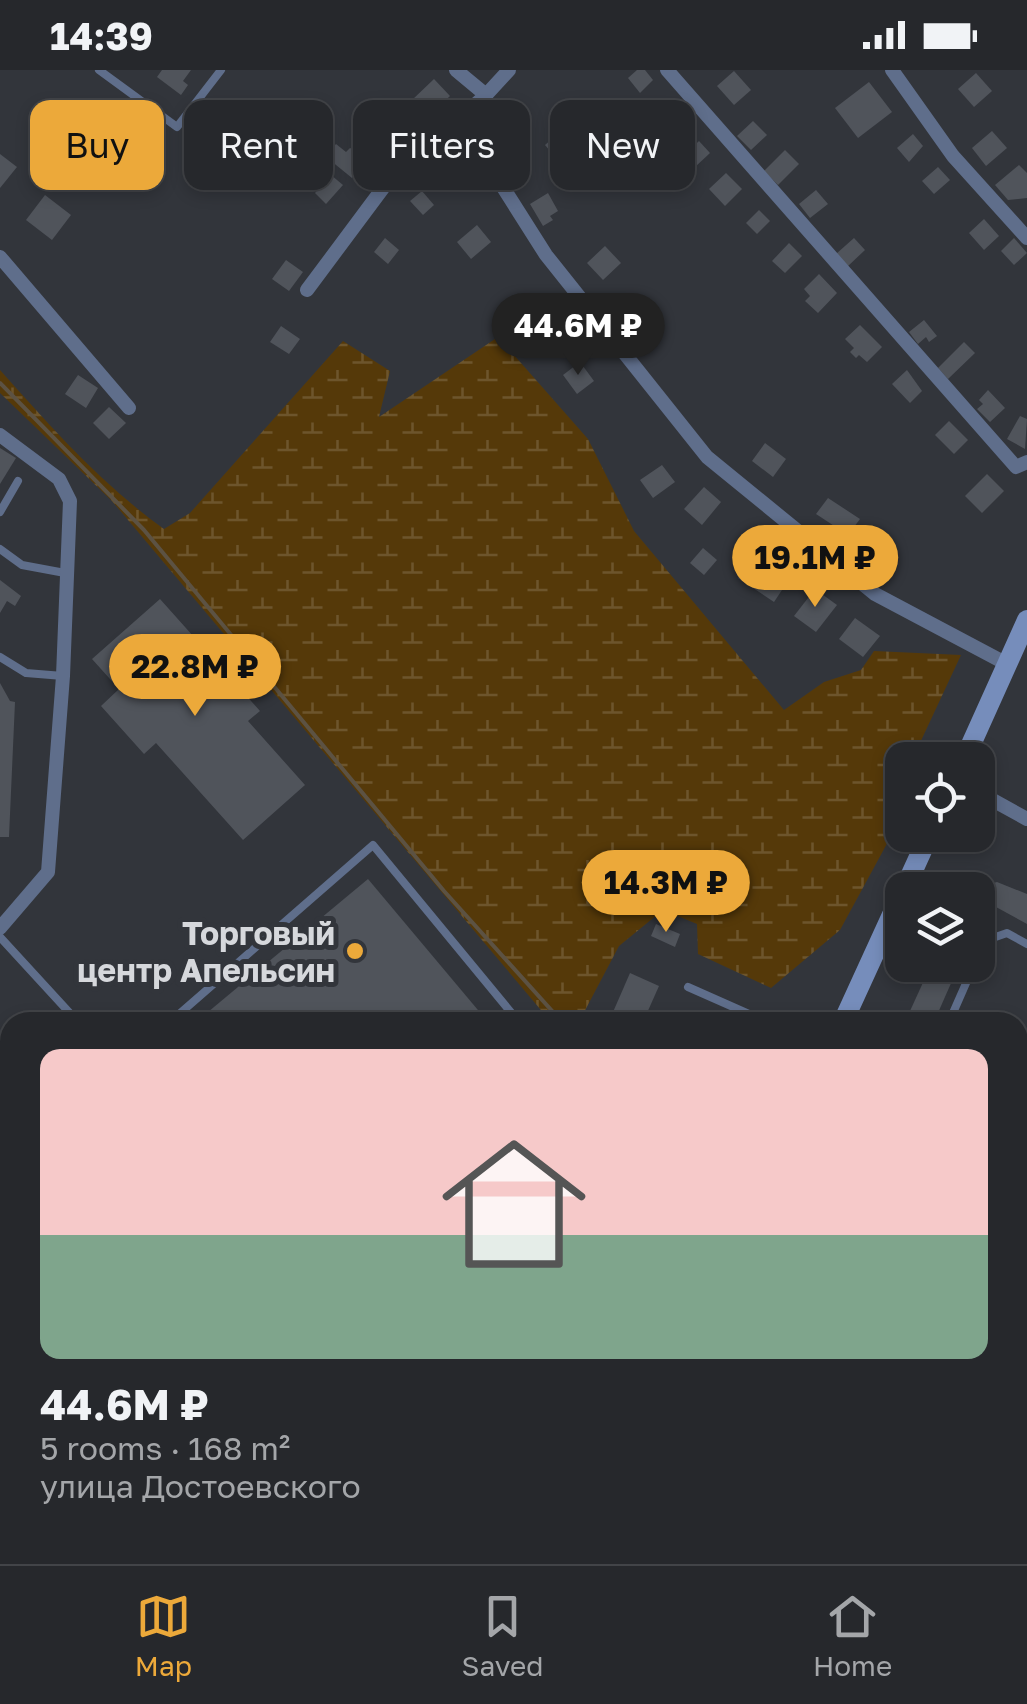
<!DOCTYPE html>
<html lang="en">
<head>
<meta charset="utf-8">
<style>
  body { margin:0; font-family:"Golos Text",sans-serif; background:#323438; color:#f1f3f6; height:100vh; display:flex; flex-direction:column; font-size:38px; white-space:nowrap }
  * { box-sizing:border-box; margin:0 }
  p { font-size:32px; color:#a4a6a9 }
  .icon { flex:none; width:55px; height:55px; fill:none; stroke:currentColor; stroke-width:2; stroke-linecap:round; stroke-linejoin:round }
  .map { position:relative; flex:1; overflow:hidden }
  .panel { position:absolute; left:0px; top:942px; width:1028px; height:552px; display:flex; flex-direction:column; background:#26282c; border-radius:30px 30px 0 0; box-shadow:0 5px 15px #0003,0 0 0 2px #424448 }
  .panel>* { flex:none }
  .guide { position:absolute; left:30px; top:30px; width:968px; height:90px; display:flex; gap:20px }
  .buttons { position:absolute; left:885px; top:672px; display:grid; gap:20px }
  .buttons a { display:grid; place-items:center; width:110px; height:110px; border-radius:20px; background:#26282c; box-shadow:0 5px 15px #0003,0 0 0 2px #424448; font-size:50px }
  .price { position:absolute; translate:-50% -85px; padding:0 22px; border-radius:35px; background:#eca93a; color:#111; font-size:32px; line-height:65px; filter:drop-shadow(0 2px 5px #0008) }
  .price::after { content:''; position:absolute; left:50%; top:60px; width:30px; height:22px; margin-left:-15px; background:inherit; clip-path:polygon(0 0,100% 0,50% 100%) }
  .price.current { background:#222; color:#fff }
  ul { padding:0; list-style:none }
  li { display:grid; align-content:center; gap:20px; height:530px; padding:0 40px }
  li span { display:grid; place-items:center; height:310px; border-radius:20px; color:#555 }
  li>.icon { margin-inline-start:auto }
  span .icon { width:180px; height:180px; fill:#fffc; stroke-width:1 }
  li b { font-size:42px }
  .pill { padding:0 35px; border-radius:20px; background:#26282c; box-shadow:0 5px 15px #0003,0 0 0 2px #424448; font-size:35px; line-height:90px }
  .pill.current { background:#eca93a; color:#111 }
  .status { display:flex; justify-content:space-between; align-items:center; height:70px; padding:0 50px; background:#26282c; direction:ltr }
  .status svg { height:28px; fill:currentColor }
  .tab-bar { display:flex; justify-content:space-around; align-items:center; height:140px; border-top:2px solid #424448; background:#26282c; font-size:28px; color:#a4a6a9 }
  .tab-bar a { display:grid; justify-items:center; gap:5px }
  .tab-bar .current { color:#eca93a }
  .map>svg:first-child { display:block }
  .built { fill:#383e4a }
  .wetland { fill:url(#wetland-marsh) }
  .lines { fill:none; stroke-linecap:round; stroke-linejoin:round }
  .stream { stroke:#5c5243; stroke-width:4 }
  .building { fill:#50545b }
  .service { stroke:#5f6e8b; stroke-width:8 }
  .minor { stroke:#5f6e8b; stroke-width:14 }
  .tertiary { stroke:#5f6e8b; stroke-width:18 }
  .secondary { stroke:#768dbb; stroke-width:20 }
  .poi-dot { fill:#eca93a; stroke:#32353b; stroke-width:4 }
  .labels { text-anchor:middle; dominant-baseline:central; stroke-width:10; stroke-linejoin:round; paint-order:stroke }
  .poi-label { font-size:32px; font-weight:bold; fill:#d6d8dc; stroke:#32353b; text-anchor:end }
</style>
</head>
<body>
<div class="status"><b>14:39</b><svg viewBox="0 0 49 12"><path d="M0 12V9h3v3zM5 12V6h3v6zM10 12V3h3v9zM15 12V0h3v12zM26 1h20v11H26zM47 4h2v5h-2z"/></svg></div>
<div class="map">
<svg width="1027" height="1494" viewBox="0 0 1027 1494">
  <defs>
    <pattern id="wetland-marsh" width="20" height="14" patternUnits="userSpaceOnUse" patternTransform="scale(2.5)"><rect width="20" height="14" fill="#553909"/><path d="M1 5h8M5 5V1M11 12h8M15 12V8" fill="none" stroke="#6d552c"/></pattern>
  </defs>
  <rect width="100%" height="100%" fill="#32353b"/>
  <polygon class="built" points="1018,1108 1027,1112 1027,1290 1018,1310"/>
  <path class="wetland" d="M498 267 588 369 634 461 784 640 824 612 861 600 874 581 961 585 912 690H902V746L840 860 771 918 698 884 697 854 663 840 619 876 581 948 583 952H551L112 431 0 323V300C51 357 101 414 164 459L190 443 343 271 390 301 379 347Z"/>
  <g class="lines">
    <polyline class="stream" points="0,313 144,460 444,821 562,952"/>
  </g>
  <g class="building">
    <polygon points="162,0 191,0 183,11 188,15 181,25 157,7"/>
    <polygon points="637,0 645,0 653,10 640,23 628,8"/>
    <polygon points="734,1 751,20 734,35 717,16"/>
    <polygon points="976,3 992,21 974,37 958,19"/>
    <polygon points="434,9 450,26 427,48 411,31"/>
    <polygon points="869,12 892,42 858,68 835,38"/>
    <polygon points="603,28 618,46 605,57 590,38"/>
    <polygon points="681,34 693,48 682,58 670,44"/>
    <polygon points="424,49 432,58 409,81 401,72"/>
    <polygon points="753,51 767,65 751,80 737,66"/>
    <polygon points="377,57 396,74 381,90 363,73"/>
    <polygon points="992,61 1007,78 986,96 972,78"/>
    <polygon points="560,62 575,81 561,94 545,75"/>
    <polygon points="913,64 923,76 909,92 897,78"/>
    <polygon points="699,71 710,83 694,98 683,86"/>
    <polygon points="336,74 346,82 350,78 364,85 361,88 365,92 352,108 325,86"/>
    <polygon points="464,80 476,96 464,106 451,90"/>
    <polygon points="785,80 799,94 778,115 764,101"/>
    <polygon points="0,84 17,97 0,118"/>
    <polygon points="1019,95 1027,103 1027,128 1008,130 995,115"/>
    <polygon points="938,97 950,110 934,124 922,111"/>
    <polygon points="726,103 742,119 725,136 709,119"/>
    <polygon points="331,105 343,115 326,134 315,123"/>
    <polygon points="816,120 828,134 810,148 799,134"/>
    <polygon points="422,121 434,135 423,145 410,131"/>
    <polygon points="548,123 558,141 550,146 553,150 543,156 530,134"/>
    <polygon points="45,125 71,145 52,170 26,150"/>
    <polygon points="759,140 770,151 757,164 746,153"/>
    <polygon points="984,149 999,166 984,180 969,163"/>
    <polygon points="477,155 491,172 471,189 457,172"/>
    <polygon points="385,168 399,180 388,194 374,182"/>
    <polygon points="854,168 865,180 847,197 836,184"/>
    <polygon points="1014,168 1027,183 1014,195 1001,181"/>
    <polygon points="789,173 802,186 785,203 772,191"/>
    <polygon points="605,176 621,193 603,210 587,193"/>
    <polygon points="286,190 303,202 289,221 272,209"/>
    <polygon points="819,204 837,223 818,243 805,231 810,226 804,219"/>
    <polygon points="514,225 535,249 519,263 498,239"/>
    <polygon points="924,250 937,266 929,272 926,267 918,274 909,262"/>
    <polygon points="860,255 882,277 867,292 859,285 856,288 850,282 854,278 845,269"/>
    <polygon points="281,256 300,269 289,284 270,272"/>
    <polygon points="964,272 975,283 948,309 938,298"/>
    <polygon points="580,292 594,311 577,324 563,305"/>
    <polygon points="907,300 922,321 910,333 892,314"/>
    <polygon points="78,305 98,318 86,338 65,324"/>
    <polygon points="988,320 1005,338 990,352 977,339 983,334 979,330"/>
    <polygon points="109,337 126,353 109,369 93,353"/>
    <polygon points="1020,346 1027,349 1025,379 1007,369"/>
    <polygon points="949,351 968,370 954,384 935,365"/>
    <polygon points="765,373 786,389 773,407 752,391"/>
    <polygon points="0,378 16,388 0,414"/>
    <polygon points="662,395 675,412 653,428 640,410"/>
    <polygon points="987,404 1004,421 982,443 965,426"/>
    <polygon points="704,417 721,432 702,455 684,439"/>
    <polygon points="828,428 860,449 848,465 816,444"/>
    <polygon points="703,478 717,490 704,505 690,493"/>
    <polygon points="755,484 790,508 774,532 738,508"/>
    <polygon points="0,510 21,526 15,536 7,531 0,543"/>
    <polygon points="815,519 837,535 816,562 794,546"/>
    <polygon points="160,529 260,641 248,651 305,715 243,770 156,673 144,684 101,636 119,619 92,589"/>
    <polygon points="855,548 880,566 863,587 839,569"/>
    <polygon points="0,613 10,631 15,632 9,767 0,767"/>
    <polygon points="368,809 488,952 196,952"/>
    <polygon points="997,812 1027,824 1027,854 996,837 983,841 978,854 978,818"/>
    <polygon points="656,854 680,864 675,877 651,866"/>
    <polygon points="931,895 959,895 934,952 905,952"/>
    <polygon points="630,903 659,916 643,952 618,952 610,949"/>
    <polygon points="1018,1056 1027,1060 1027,1089 1018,1085"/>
    <polygon points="0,1173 10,1181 10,1224 0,1216"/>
    <polygon points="10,1291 10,1329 0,1321 0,1303"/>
    <polygon points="1027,1336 1027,1405 1018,1426 1018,1357"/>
    <polygon points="1027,1460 1027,1494 1012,1494 1018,1485 1018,1475"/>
    <polygon points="31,1485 78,1485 71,1494 33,1494"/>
    <polygon points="177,1485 196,1485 200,1494 156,1494"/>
    <polygon points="246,1485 275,1485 279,1494 250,1494"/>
    <polygon points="296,1485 340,1485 317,1494 299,1494"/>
    <polygon points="805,1485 822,1485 842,1494 801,1494"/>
  </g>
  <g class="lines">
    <g class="service">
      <polyline points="99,0 177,57 221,0"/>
      <polyline points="0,442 18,411"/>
      <polyline points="0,479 22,495 65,503"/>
      <polyline points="0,587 26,603 63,606"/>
      <polyline points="0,867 78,952"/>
      <polyline points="978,886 984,871 1007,863 1027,874"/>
      <polyline points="688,917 767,952"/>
      <polyline points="170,952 373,775 519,952"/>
      <polyline points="949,952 974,895"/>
      <polyline points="1018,1038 1027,1042"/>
      <polyline points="0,1131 10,1117"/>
      <polyline points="0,1165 10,1174"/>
      <polyline points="0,1329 10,1337"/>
      <polyline points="1027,1422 1023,1432 1027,1433"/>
      <polyline points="230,1485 233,1494"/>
      <polyline points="863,1485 884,1494"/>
      <polyline points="99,1494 107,1485"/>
      <polyline points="789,1494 793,1485"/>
      <polyline points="935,1494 940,1485"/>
      <polyline points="973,1494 977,1485"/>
    </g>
    <g class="minor">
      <polyline points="456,0 486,25"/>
      <polyline points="667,0 1016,397 1027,392"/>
      <polyline points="892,0 953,86 1027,168"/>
      <polyline points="459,48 546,185 707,387 875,524 1007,594"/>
      <polyline points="0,187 129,338"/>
      <polyline points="307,220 386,114 486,25 509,0"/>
      <polyline points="0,365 59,409 70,431 63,606 48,802 0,858"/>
      <polyline points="978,722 1027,749"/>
    </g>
    <polyline class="tertiary" points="667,1485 689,1494"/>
    <g class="secondary">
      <polyline points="964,690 1027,550"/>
      <polyline points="904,820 929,765"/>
      <polyline points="843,952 902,823"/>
      <polyline points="0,1107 10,1115"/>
      <polyline points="484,1485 505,1494"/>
      <polyline points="614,1485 616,1494"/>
      <polyline points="514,1494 541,1493 557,1488"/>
    </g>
  </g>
  <circle class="poi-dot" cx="355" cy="881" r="10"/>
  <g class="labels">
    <g class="poi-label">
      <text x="335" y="863">Торговый<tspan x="335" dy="37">центр Апельсин</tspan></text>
    </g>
  </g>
</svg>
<div class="buttons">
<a><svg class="icon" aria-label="locate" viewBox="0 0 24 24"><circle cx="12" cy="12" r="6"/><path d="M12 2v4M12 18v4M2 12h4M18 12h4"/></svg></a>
<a><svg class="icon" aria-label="layers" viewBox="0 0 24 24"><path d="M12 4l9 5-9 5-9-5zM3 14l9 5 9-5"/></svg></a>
</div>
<b class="price current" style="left:578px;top:308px">44.6M ₽</b>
<b class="price" style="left:815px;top:540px">19.1M ₽</b>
<b class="price" style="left:195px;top:649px">22.8M ₽</b>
<b class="price" style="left:666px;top:865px">14.3M ₽</b>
<div class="guide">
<a class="pill current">Buy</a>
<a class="pill">Rent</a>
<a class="pill">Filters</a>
<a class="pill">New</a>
</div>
<section class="panel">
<ul>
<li><span style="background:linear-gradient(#f6c9c9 60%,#7fa58c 0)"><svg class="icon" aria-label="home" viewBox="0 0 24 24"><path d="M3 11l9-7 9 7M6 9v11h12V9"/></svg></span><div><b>44.6M ₽</b><p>5 rooms · 168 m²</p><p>улица Достоевского</p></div></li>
</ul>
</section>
</div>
<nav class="tab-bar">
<a class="current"><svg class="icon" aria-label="map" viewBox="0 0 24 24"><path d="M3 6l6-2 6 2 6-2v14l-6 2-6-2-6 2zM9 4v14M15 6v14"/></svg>Map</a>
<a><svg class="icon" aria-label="saved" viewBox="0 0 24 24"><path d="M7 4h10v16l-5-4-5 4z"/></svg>Saved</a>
<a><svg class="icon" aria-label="home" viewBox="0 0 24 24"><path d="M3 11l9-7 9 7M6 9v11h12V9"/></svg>Home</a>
</nav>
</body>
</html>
